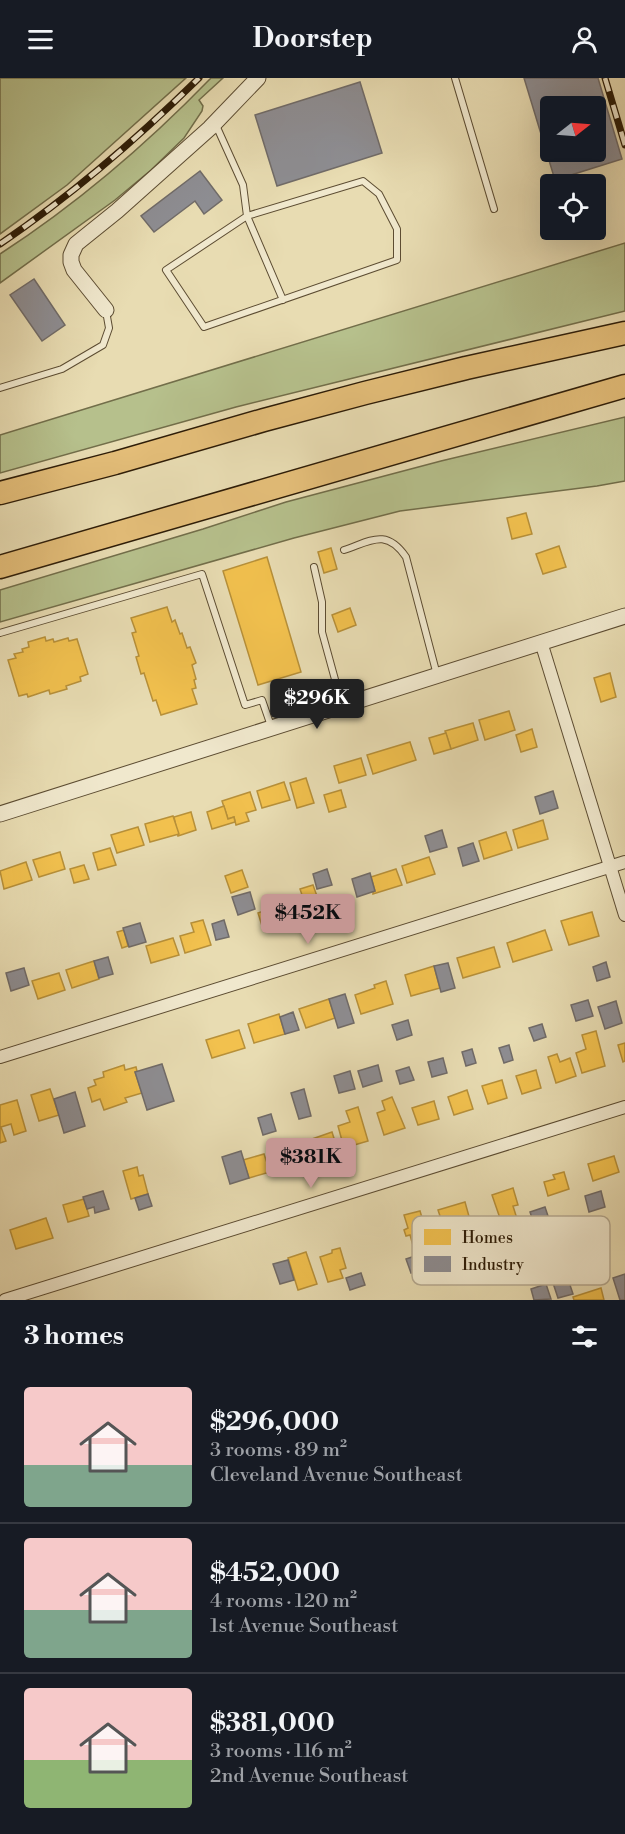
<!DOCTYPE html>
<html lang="en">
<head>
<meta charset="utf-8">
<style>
  body { margin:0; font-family:"Libre Bodoni",serif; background:#20242c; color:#f1f3f6; height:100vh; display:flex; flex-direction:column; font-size:22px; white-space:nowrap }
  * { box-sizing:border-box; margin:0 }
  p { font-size:20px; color:#9ea1a6 }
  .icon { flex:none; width:33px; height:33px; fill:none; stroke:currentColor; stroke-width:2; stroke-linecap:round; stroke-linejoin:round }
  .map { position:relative; height:1222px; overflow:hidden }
  .drawer { display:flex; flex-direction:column; background:#171b24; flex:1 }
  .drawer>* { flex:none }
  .needle { width:39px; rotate:73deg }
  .buttons { position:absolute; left:540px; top:18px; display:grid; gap:12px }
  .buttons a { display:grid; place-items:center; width:66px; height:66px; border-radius:6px; background:#171b24; box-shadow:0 6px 24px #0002; font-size:30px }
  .price { position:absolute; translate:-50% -51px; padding:0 14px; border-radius:6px; background:#c59692; color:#111; font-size:20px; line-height:39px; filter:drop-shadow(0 2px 3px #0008) }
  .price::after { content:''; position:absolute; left:50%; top:36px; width:18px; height:14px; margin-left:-9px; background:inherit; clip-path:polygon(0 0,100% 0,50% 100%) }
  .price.on { background:#222; color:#fff }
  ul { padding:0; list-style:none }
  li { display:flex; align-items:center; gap:18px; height:150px; padding:0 24px }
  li+li { border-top:2px solid #363941 }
  li span { display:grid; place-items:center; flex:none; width:168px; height:120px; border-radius:6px; color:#555 }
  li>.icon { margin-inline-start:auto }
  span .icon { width:72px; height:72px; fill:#fffc; stroke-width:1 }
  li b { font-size:26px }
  h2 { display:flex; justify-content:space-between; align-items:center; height:72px; padding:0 24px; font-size:26px }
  header { display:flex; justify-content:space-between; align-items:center; height:78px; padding:0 24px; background:#171b24; font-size:27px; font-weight:800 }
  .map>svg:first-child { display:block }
  .green { fill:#b6c08c; stroke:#726e4a; stroke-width:1.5 }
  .homes { fill:#f2c14e; stroke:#b79039; stroke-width:1.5 }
  .industry { fill:#8d8d92; stroke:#706b68; stroke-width:1.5; fill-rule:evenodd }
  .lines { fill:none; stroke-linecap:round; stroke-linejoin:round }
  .service-casing { stroke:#5c4c32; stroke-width:8 }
  .minor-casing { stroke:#5c4c32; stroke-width:14 }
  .tertiary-casing { stroke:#5c4c32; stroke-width:17 }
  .motorway-casing { stroke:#2d1c07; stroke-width:25 }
  .service { stroke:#f0e8cd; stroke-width:6 }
  .minor { stroke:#f0e8cd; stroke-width:12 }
  .tertiary { stroke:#f0e8cd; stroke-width:15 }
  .motorway { stroke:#e4be79; stroke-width:22 }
  .rail-casing { stroke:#2d1c07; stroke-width:7 }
  .rail { stroke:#f0e8cd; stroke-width:4.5; stroke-dasharray:14; stroke-linecap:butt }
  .key { fill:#f0e8cd; stroke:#b6ab92; stroke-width:1.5 }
  .key-label { font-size:16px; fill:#2d1c07 }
</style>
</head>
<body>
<header><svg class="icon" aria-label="menu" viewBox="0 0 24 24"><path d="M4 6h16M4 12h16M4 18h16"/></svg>Doorstep<svg class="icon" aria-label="person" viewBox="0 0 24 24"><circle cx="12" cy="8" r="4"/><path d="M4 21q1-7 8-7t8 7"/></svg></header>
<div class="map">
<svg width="625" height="1222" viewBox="0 0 625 1222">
  <rect width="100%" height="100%" fill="#e8dcb2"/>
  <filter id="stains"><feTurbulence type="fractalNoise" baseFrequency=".00333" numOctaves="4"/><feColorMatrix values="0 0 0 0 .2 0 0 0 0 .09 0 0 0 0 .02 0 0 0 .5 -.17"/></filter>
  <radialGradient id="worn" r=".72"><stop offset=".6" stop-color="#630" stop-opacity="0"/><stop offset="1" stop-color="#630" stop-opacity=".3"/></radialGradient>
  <g class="green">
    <polygon points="0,0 186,0 67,107 0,156"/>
    <path d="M211 0H223L199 22 203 28 202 33 184 60 151 92 115 122 0 205V176C77 126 147 66 211 0Z"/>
    <polygon points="625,165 625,233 236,329 0,395 0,357"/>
    <polygon points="625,339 625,403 597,408 400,433 294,460 0,544 0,512 203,451 286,424 441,383"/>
  </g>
  <g class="homes">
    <polygon points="526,435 532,456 512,461 507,440"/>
    <polygon points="559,468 566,489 543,496 536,476"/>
    <polygon points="331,470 337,491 324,495 318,474"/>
    <polygon points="267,479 301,594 258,607 223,493"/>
    <polygon points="167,529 172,544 175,542 180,556 182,555 187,570 190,569 196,585 192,587 196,601 194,602 196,610 192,611 197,626 161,637 156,622 153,623 144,595 141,596 136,579 139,578 132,555 136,554 131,540"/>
    <polygon points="350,530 356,547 338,554 332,537"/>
    <polygon points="45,559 46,563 53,561 54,564 68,560 69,563 77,561 88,596 80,599 81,603 66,608 67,611 50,616 49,612 28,619 27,616 19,618 8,582 16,580 14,576 23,574 22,571 29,569 28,564"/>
    <polygon points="610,595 616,619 601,624 594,600"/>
    <polygon points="509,633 515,652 485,662 479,642"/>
    <polygon points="473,645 478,662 451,671 445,653"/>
    <polygon points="532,651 537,669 521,674 516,657"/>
    <polygon points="446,655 451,671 434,676 429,660"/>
    <polygon points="410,664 416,682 373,696 367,677"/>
    <polygon points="361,680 366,697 339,705 334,688"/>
    <polygon points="306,700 314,725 297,730 290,705"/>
    <polygon points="284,704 290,722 262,730 257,713"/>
    <polygon points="341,712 346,729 329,734 324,717"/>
    <polygon points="250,714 256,732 246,735 249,743 236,747 234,739 228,741 222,723"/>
    <polygon points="224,728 228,741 234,739 235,744 212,751 207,734"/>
    <polygon points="191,734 196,752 178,758 174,739"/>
    <polygon points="173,738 179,756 150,764 145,746"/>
    <polygon points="543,742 548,761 518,770 513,752"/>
    <polygon points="138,749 144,767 117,775 111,757"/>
    <polygon points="506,754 512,772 484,781 479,763"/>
    <polygon points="110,770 116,787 98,792 93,775"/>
    <polygon points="60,774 65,791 39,799 33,782"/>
    <polygon points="429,779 435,796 407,805 402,788"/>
    <polygon points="26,784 32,802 4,811 0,793"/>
    <polygon points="84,787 89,801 74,805 70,791"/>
    <polygon points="396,791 402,807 373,816 373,814 375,813 371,799"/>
    <polygon points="242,792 248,809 231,815 225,798"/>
    <polygon points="313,807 322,832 296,840 291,824 303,820 300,811"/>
    <polygon points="284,826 289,842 263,851 258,835"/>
    <polygon points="592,834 599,858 569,867 561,843"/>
    <polygon points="203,842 211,867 185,875 180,858 194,854 191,845"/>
    <polygon points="124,852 128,868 122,870 117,854"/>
    <polygon points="545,852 552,872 513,884 507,865"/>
    <polygon points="173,860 179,877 151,885 146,868"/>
    <polygon points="494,869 500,889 463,900 457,880"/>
    <polygon points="94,883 99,901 72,910 66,892"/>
    <polygon points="434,888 440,910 411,918 405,897"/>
    <polygon points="59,895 65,912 38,921 32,903"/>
    <polygon points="386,903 393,926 361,936 355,917 375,910 374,907"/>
    <polygon points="329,921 335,940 306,950 299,931"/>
    <polygon points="279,936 285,956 254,965 248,946"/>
    <polygon points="239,952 245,970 212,980 206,962"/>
    <polygon points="596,953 605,988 582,995 576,975 586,971 582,957"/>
    <polygon points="625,965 625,983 623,984 618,967"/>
    <polygon points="557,976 560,984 570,980 576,998 556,1005 548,979"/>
    <polygon points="124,987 125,992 136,989 137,993 135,994 142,1015 125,1020 127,1024 104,1032 100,1021 92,1024 88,1010 96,1007 94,1002 104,999 103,994"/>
    <polygon points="536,992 541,1010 522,1016 516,998"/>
    <polygon points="502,1002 507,1020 488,1026 482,1008"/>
    <polygon points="50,1011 59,1037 39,1043 31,1017"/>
    <polygon points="467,1012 473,1031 454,1037 448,1019"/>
    <polygon points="392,1019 405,1050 384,1057 377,1035 385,1032 382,1023"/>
    <polygon points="17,1022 26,1053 14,1057 11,1046 1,1049 6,1063 0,1065 0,1027"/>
    <polygon points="434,1023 439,1041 418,1047 412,1030"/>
    <polygon points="358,1029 368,1063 344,1070 338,1048 350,1044 346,1033"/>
    <polygon points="332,1054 338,1073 318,1079 312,1061"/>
    <polygon points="298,1066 304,1083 283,1090 278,1072"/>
    <polygon points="264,1076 270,1094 249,1100 243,1082"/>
    <polygon points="614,1078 619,1094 593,1103 588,1086"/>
    <polygon points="137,1089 139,1098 143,1097 148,1116 131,1121 123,1093"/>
    <polygon points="564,1094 569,1111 548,1118 544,1104 555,1101 553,1097"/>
    <polygon points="513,1110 518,1127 513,1128 518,1144 503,1149 492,1117"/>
    <polygon points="84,1121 89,1138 68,1144 63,1127"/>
    <polygon points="465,1124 470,1142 444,1150 438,1132"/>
    <polygon points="420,1133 430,1166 414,1171 410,1157 406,1158 404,1152 408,1150 404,1137"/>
    <polygon points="46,1140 53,1160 16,1171 10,1152"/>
    <polygon points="340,1170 346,1190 340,1192 343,1200 328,1204 320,1179 332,1175 332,1172"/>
    <polygon points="306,1174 317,1206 298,1212 288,1180"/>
    <polygon points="601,1210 604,1222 574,1222 573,1219"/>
  </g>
  <g class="industry">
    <path d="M524 0H598L622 81 555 102ZM550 28H596V74H550Z"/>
    <polygon points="360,4 382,75 277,108 255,37"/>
    <polygon points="200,93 222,122 204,136 195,123 154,154 141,138"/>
    <polygon points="34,201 65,247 42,263 10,217"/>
    <polygon points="553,713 558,730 540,736 535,719"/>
    <polygon points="442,752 447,769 430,774 425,758"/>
    <polygon points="473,765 479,783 463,788 458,770"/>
    <polygon points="327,791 332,807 317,811 313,796"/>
    <polygon points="370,795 375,813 357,819 352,801"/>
    <polygon points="250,814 255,831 238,837 232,819"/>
    <polygon points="224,842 229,859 216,862 212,846"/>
    <polygon points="140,845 146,864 129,869 123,850"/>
    <polygon points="108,879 113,896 99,900 94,883"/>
    <polygon points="606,884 610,899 597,903 593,889"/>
    <polygon points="448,885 455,910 441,914 434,888"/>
    <polygon points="24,890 29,907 11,913 6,895"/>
    <polygon points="345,916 354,945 338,950 329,921"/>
    <polygon points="588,922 593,938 576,943 571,927"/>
    <polygon points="616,923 622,945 605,951 598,929"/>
    <polygon points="293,934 299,952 285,956 280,939"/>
    <polygon points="408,942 412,957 397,962 392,947"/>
    <polygon points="542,946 546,959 534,963 529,950"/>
    <polygon points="509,967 513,982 504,985 499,970"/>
    <polygon points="472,971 476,985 466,988 462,974"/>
    <polygon points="443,980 447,995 432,999 428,984"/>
    <polygon points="162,986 174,1023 147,1032 135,994"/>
    <polygon points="378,987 382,1003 363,1009 358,993"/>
    <polygon points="409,989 414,1002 400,1006 396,993"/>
    <polygon points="350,993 355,1011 339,1015 334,998"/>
    <polygon points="304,1011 311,1038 299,1041 291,1015"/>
    <polygon points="75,1014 85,1048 64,1055 54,1021"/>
    <polygon points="271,1036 276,1053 263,1057 258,1040"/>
    <polygon points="241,1073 249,1100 230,1106 222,1079"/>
    <polygon points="103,1113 109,1131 95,1135 94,1129 87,1131 83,1119"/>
    <polygon points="601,1113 605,1129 589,1134 585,1118"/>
    <polygon points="148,1116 152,1128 139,1132 135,1120"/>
    <polygon points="545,1129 550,1144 535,1149 530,1134"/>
    <polygon points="418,1177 423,1191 411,1195 406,1181"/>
    <polygon points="288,1182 294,1202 280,1206 273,1186"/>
    <polygon points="361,1195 365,1207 350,1212 346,1200"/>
    <polygon points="625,1196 625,1222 620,1222 613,1200"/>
    <polygon points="568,1201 573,1216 558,1220 553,1205"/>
    <polygon points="546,1206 551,1221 534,1222 531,1211"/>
  </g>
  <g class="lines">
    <defs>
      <g id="service">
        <polyline points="455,0 494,131"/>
        <polyline points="215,45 243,107 247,138 166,192 204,249 397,182 397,151 379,116 363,103 247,138 283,222"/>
        <polyline points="0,310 62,291 103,267 109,250 106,233"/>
        <path d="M344 472C371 463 386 450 406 479L437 597"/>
        <polyline points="314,489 322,524 322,554 342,627"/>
        <polyline points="0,555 202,496 245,627 262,622 271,648"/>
      </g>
      <g id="minor">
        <polyline points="541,564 625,837"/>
        <polyline points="0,979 625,784"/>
        <polyline points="5,1222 625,1029"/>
      </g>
      <g id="tertiary">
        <polyline points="106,232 74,192 71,184 71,177 76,166 117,133 210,50 258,0"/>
        <polyline points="0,736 625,538"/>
      </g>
      <g id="motorway">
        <polyline points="0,415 115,385 264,342 365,315 466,290 625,255"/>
        <polyline points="0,489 625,308"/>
      </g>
    </defs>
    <use href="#service" class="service-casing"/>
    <use href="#minor" class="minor-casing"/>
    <use href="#tertiary" class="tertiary-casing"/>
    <use href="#motorway" class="motorway-casing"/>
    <use href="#service" class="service"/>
    <use href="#minor" class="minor"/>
    <use href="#tertiary" class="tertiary"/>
    <use href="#motorway" class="motorway"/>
    <defs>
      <g id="rail">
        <polyline points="605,0 625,67"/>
        <path d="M0 166C72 117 137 61 199 0"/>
      </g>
    </defs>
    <use href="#rail" class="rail-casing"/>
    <use href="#rail" class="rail"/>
  </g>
  <rect x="412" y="1138" width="198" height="69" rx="9" class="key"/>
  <rect x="424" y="1151" width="27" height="16" fill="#f2c14e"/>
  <rect x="424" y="1178" width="27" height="16" fill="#8d8d92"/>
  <g class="key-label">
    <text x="462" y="1165">Homes</text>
    <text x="462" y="1192">Industry</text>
  </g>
  <rect width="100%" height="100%" filter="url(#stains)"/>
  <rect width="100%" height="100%" fill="url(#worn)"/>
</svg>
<div class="buttons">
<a><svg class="needle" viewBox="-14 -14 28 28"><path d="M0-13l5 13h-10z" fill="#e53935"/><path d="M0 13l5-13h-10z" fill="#9ea1a6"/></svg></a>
<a><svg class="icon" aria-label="locate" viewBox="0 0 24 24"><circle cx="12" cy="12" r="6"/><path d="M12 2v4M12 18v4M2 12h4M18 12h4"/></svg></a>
</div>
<b class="price on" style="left:317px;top:652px">$296K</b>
<b class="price" style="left:308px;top:867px">$452K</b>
<b class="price" style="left:311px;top:1111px">$381K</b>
</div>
<section class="drawer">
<h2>3 homes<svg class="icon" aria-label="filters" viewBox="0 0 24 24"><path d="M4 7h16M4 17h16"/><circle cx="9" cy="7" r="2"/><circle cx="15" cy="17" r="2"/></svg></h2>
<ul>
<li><span style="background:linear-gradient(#f6c9c9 65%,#7fa58c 0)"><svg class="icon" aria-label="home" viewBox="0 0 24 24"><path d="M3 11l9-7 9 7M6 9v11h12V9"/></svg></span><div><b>$296,000</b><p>3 rooms · 89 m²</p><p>Cleveland Avenue Southeast</p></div></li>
<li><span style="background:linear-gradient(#f6c9c9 60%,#7fa58c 0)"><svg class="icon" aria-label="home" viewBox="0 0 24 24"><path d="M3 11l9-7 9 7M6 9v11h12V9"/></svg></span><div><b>$452,000</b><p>4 rooms · 120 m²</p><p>1st Avenue Southeast</p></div></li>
<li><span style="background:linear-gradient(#f6c9c9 60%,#8fb573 0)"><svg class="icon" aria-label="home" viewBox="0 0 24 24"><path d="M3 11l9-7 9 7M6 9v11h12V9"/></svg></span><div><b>$381,000</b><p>3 rooms · 116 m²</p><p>2nd Avenue Southeast</p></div></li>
</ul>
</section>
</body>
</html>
